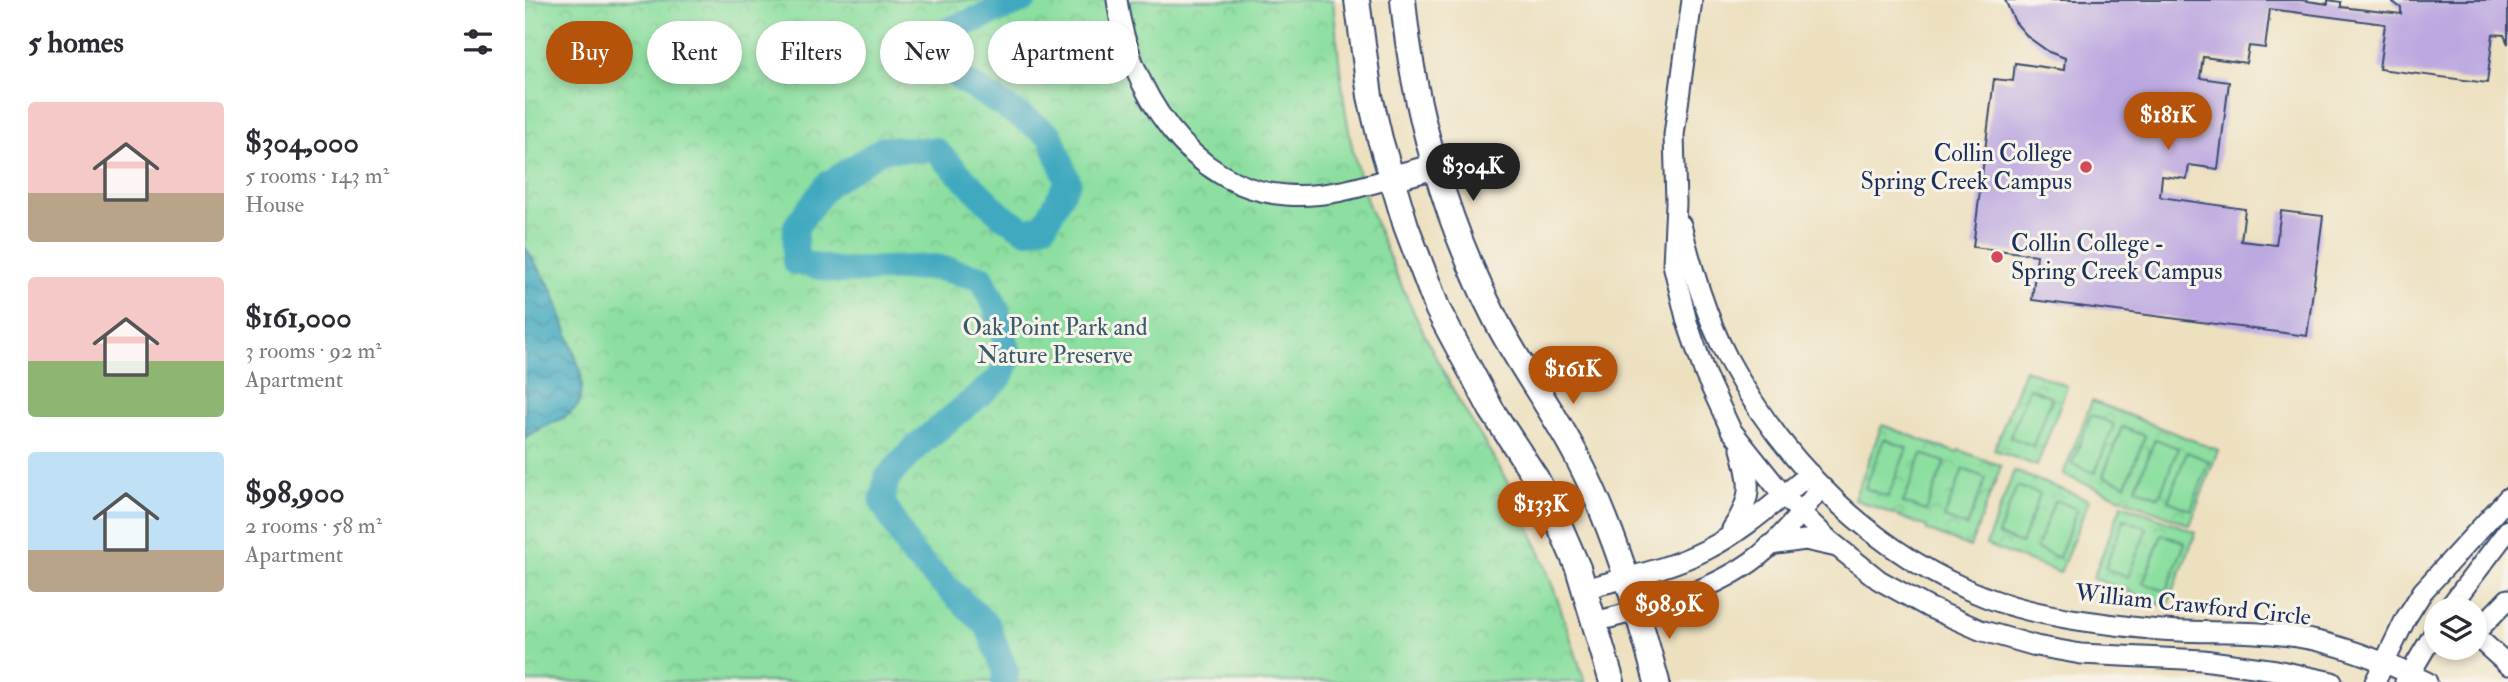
<!DOCTYPE html>
<html lang="en">
<head>
<meta charset="utf-8">
<style>
  body { margin:0; font-family:"IM FELL Double Pica",serif; background:#f2f2f3; color:#2b2b33; height:100vh; display:flex; flex-direction:column; font-size:26px; white-space:nowrap }
  * { box-sizing:border-box; margin:0 }
  p { font-size:23px; color:#7c7c81 }
  .icon { flex:none; width:38px; height:38px; fill:none; stroke:currentColor; stroke-width:2; stroke-linecap:round; stroke-linejoin:round }
  .map { position:relative; flex:1; overflow:hidden }
  .sheet { display:flex; flex-direction:column; background:#fff; width:525px }
  .sheet>* { flex:none }
  .guide { position:absolute; left:21px; top:21px; width:665px; height:63px; display:flex; gap:14px }
  .buttons { position:absolute; left:1899px; top:597px; display:grid; gap:14px }
  .buttons a { display:grid; place-items:center; width:63px; height:63px; border-radius:50%; background:#fff; box-shadow:0 4px 10px #0003; font-size:35px }
  .price { position:absolute; translate:-50% -60px; padding:0 16px; border-radius:24px; background:#b45309; color:#fff; font-size:23px; line-height:46px; filter:drop-shadow(0 2px 4px #0008) }
  .price::after { content:''; position:absolute; left:50%; top:42px; width:21px; height:16px; margin-left:-10px; background:inherit; clip-path:polygon(0 0,100% 0,50% 100%) }
  .price.current { background:#222; color:#fff }
  ul { padding:0; list-style:none }
  li { display:flex; align-items:center; gap:21px; height:175px; padding:0 28px }
  li span { display:grid; place-items:center; flex:none; width:196px; height:140px; border-radius:7px; color:#555 }
  li>.icon { margin-inline-start:auto }
  span .icon { width:84px; height:84px; fill:#fffc; stroke-width:1 }
  li b { font-size:30px }
  h2 { display:flex; justify-content:space-between; align-items:center; height:84px; padding:0 28px; font-size:30px }
  .pill { padding:0 24px; border-radius:32px; background:#fff; box-shadow:0 4px 10px #0003; font-size:24px; line-height:63px }
  .pill.current { background:#b45309; color:#fff }
  main { display:flex; flex:1; min-height:0 }
  .map>svg:first-child { display:block }
  .park { fill:url(#park-crowns); stroke:#54877f; stroke-width:2 }
  .pitch { fill:#8cdfa0; stroke:#54877f; stroke-width:2 }
  .water { fill:url(#water-waves); stroke:#2d6c8e; stroke-width:2 }
  .lines { fill:none; stroke-linecap:round; stroke-linejoin:round }
  .river { stroke:#3fa9bf; stroke-width:26 }
  .building { fill:#bca8e0 }
  .minor-casing { stroke:#3a4a6d; stroke-width:23 }
  .major-casing { stroke:#3a4a6d; stroke-width:28 }
  .minor { stroke:#fff; stroke-width:19 }
  .major { stroke:#fff; stroke-width:24 }
  .poi-dot { fill:#d1495b; stroke:#f7f3e8; stroke-width:2.5 }
  .labels { text-anchor:middle; dominant-baseline:central; stroke-width:6; stroke-linejoin:round; paint-order:stroke }
  .poi-label { font-size:24px; fill:#1b2f5e; stroke:#f7f3e8; text-anchor:end }
  .park-label { font-size:24px; fill:#375b6e; stroke:#f7f3e8 }
  .street-label { font-size:24px; fill:#1b2f5e; stroke:#f7f3e8 }
</style>
</head>
<body>
<main>
<section class="sheet">
<h2>5 homes<svg class="icon" aria-label="filters" viewBox="0 0 24 24"><path d="M4 7h16M4 17h16"/><circle cx="9" cy="7" r="2"/><circle cx="15" cy="17" r="2"/></svg></h2>
<ul>
<li><span style="background:linear-gradient(#f6c9c9 65%,#b9a48a 0)"><svg class="icon" aria-label="home" viewBox="0 0 24 24"><path d="M3 11l9-7 9 7M6 9v11h12V9"/></svg></span><div><b>$304,000</b><p>5 rooms · 143 m²</p><p>House</p></div></li>
<li><span style="background:linear-gradient(#f6c9c9 60%,#8fb573 0)"><svg class="icon" aria-label="home" viewBox="0 0 24 24"><path d="M3 11l9-7 9 7M6 9v11h12V9"/></svg></span><div><b>$161,000</b><p>3 rooms · 92 m²</p><p>Apartment</p></div></li>
<li><span style="background:linear-gradient(#bfe0f5 70%,#b9a48a 0)"><svg class="icon" aria-label="home" viewBox="0 0 24 24"><path d="M3 11l9-7 9 7M6 9v11h12V9"/></svg></span><div><b>$98,900</b><p>2 rooms · 58 m²</p><p>Apartment</p></div></li>
</ul>
</section>
<div class="map">
<svg width="1983" height="682" viewBox="0 0 1983 682">
  <defs>
    <pattern id="park-crowns" width="20" height="18" patternUnits="userSpaceOnUse" patternTransform="scale(1.75)"><rect width="20" height="18" fill="#8cdfa0"/><path d="M2 6a3 3 0 1 1 6 0M12 15a3 3 0 1 1 6 0" fill="none" stroke="#78c08c"/></pattern>
    <pattern id="water-waves" width="16" height="10" patternUnits="userSpaceOnUse" patternTransform="scale(1.75)"><rect width="16" height="10" fill="#3fa9bf"/><path d="M0 5q4-4 8 0t8 0" fill="none" stroke="#348a9e"/></pattern>
  </defs>
  <rect width="100%" height="100%" fill="#f7f3e8"/>
  <filter id="ink" filterUnits="userSpaceOnUse"><feTurbulence type="fractalNoise" baseFrequency=".0143" numOctaves="2"/><feDisplacementMap in="SourceGraphic" scale="14" xChannelSelector="R" yChannelSelector="G"/><feConvolveMatrix kernelMatrix="1 2 1 2 8 2 1 2 1" color-interpolation-filters="sRGB"/></filter>
  <filter id="wash" filterUnits="userSpaceOnUse"><feTurbulence type="fractalNoise" baseFrequency=".00686" numOctaves="4" result="noise"/><feDisplacementMap in="SourceGraphic" scale="28" xChannelSelector="R" yChannelSelector="G"/><feGaussianBlur stdDeviation="1.57" result="paint"/><feColorMatrix in="noise" values="0 0 0 0 0 0 0 0 0 0 0 0 0 0 0 0 0 1.4 0 .05"/><feComposite in="paint" operator="in"/></filter>
  <g filter="url(#wash)">
    <rect width="100%" height="100%" fill="#ede0bf"/>
    <g class="park">
      <path d="M0 0H808C815 69 820 143 845 209 869 273 899 337 932 397 950 429 972 460 988 493 1019 553 1039 619 1060 682H0Z"/>
      <polygon points="1500,369 1542,386 1512,466 1469,450"/>
      <polygon points="1567,401 1693,450 1665,525 1538,475"/>
      <polygon points="1357,425 1432,453 1434,450 1476,466 1445,547 1402,530 1402,527 1329,499"/>
      <polygon points="1489,471 1564,500 1535,573 1461,545"/>
      <polygon points="1597,504 1671,532 1642,607 1568,578"/>
    </g>
    <g class="pitch">
      <polygon points="1504,388 1527,397 1508,446 1485,437"/>
      <polygon points="1566,415 1589,424 1570,473 1547,464"/>
      <polygon points="1597,427 1620,436 1601,485 1578,476"/>
      <polygon points="1359,439 1382,448 1363,497 1340,488"/>
      <polygon points="1630,439 1653,448 1634,497 1611,488"/>
      <polygon points="1662,452 1684,461 1666,510 1643,501"/>
      <polygon points="1397,454 1420,462 1401,511 1378,503"/>
      <polygon points="1438,469 1461,478 1442,527 1419,518"/>
      <polygon points="1492,486 1515,494 1496,544 1473,535"/>
      <polygon points="1530,500 1552,509 1534,558 1511,549"/>
      <polygon points="1599,519 1622,528 1603,577 1580,568"/>
      <polygon points="1637,534 1660,543 1641,591 1618,583"/>
    </g>
    <polygon class="water" points="0,247 28,291 56,373 57,390 53,406 40,417 0,437"/>
    <g class="lines">
      <polyline class="river" points="479,682 481,672 462,625 387,554 357,501 362,478 392,446 474,379 485,357 471,308 457,278 409,267 316,271 270,262 271,226 303,184 358,149 410,150 476,215 502,231 520,225 543,181 525,135 434,78 409,42 426,29 499,0"/>
    </g>
    <g id="blocks">
      <polygon class="building" points="1480,0 1775,0 1803,4 1803,0 1816,2 1816,7 1876,14 1876,8 1865,0 1983,0 1983,44 1979,35 1968,34 1962,83 1854,69 1860,24 1745,9 1740,48 1724,46 1721,63 1678,57 1675,78 1704,82 1693,169 1664,165 1662,179 1637,176 1635,197 1720,209 1716,241 1751,245 1756,211 1798,216 1782,336 1507,300 1512,255 1448,247 1469,79 1488,81 1490,63 1539,70 1540,58 1524,52 1503,37 1490,22"/>
    </g>
  </g>
  <g filter="url(#ink)">
    <use href="#blocks" fill-opacity="0" stroke="#3a4a6d" stroke-width="2"/>
    <g class="lines">
      <defs>
        <g id="minor">
          <path d="M592 0C603 87 665 189 761 195 797 198 833 188 867 178"/>
          <polyline points="1167,0 1149,135 1151,203 1148,264 1162,322 1180,374 1206,430 1258,495 1305,541 1354,580 1403,607 1455,630 1511,646 1556,654 1678,660 1751,670 1807,682"/>
          <path d="M1156 225C1168 271 1181 317 1203 359 1260 465 1350 555 1463 598 1514 617 1571 623 1624 629 1673 634 1724 629 1772 637 1817 644 1861 662 1902 682"/>
          <path d="M1207 529C1228 498 1226 484 1216 449"/>
          <polyline points="1245,545 1280,540 1312,547"/>
          <path d="M1059 589C1100 578 1143 569 1181 550 1219 531 1252 500 1285 474"/>
          <polyline points="1983,599 1951,632 1953,638 1983,665"/>
          <polyline points="1923,609 1983,530"/>
          <path d="M1069 622C1122 609 1180 594 1226 562 1253 543 1276 513 1296 487"/>
          <polyline points="1850,682 1881,618 1898,591 1983,498"/>
          <polyline points="1880,682 1911,630"/>
        </g>
        <g id="major">
          <polyline points="832,0 845,96 855,139 881,226 913,310 966,409 1011,478 1030,515 1053,568 1087,682"/>
          <path d="M878 0C888 108 921 223 971 320 995 367 1028 410 1052 457 1089 528 1111 605 1132 682"/>
          <polyline points="867,178 912,166"/>
        </g>
      </defs>
      <use href="#minor" class="minor-casing"/>
      <use href="#major" class="major-casing"/>
      <use href="#minor" class="minor"/>
      <use href="#major" class="major"/>
    </g>
  </g>
  <g class="poi-dot">
    <circle cx="1561" cy="167" r="7"/>
    <circle cx="1472" cy="257" r="7"/>
  </g>
  <g class="labels">
    <g class="poi-label">
      <text x="1547" y="153">Collin College<tspan x="1547" dy="28">Spring Creek Campus</tspan></text>
      <text x="1486" y="243" text-anchor="start">Collin College -<tspan x="1486" dy="28">Spring Creek Campus</tspan></text>
    </g>
    <g class="park-label">
      <text x="530" y="327">Oak Point Park and<tspan x="530" dy="28">Nature Preserve</tspan></text>
    </g>
    <g class="street-label">
      <text transform="translate(1668 605) rotate(6)">William Crawford Circle</text>
    </g>
  </g>
</svg>
<div class="buttons">
<a><svg class="icon" aria-label="layers" viewBox="0 0 24 24"><path d="M12 4l9 5-9 5-9-5zM3 14l9 5 9-5"/></svg></a>
</div>
<b class="price" style="left:1643px;top:152px">$181K</b>
<b class="price current" style="left:948px;top:203px">$304K</b>
<b class="price" style="left:1048px;top:406px">$161K</b>
<b class="price" style="left:1016px;top:541px">$133K</b>
<b class="price" style="left:1144px;top:641px">$98.9K</b>
<div class="guide">
<a class="pill current">Buy</a>
<a class="pill">Rent</a>
<a class="pill">Filters</a>
<a class="pill">New</a>
<a class="pill">Apartment</a>
</div>
</div>
</main>
</body>
</html>
